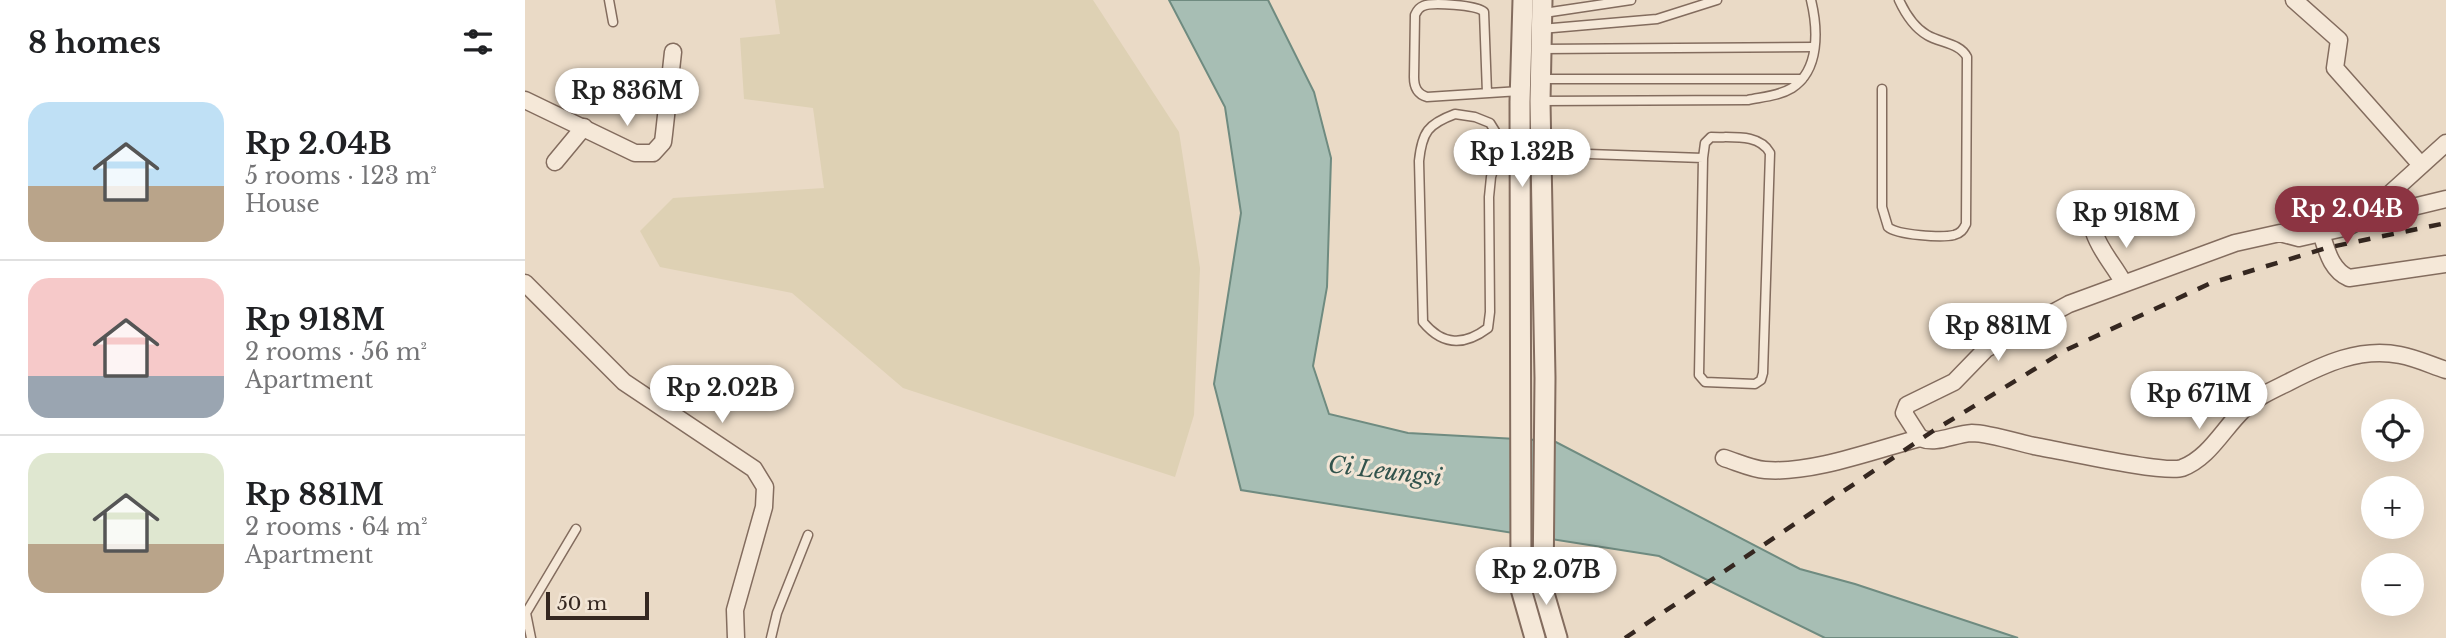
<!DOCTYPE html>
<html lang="en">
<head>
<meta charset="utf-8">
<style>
  body { margin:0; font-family:"Libre Baskerville",serif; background:#f6f6f6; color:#202124; height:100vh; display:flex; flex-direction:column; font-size:26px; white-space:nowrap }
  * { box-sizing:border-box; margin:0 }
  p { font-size:23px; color:#757577 }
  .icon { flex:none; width:38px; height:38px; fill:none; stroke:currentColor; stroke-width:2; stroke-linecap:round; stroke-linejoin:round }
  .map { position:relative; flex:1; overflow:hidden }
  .side { display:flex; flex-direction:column; background:#fff; width:525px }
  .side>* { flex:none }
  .controls { position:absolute; left:1836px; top:399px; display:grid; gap:14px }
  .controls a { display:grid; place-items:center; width:63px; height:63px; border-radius:50%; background:#fff; box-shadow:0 7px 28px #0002; font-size:35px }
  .scale { position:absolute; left:21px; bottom:18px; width:103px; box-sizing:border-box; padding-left:7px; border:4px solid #352720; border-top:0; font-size:19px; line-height:24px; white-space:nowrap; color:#352720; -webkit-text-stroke:5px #f2e5d5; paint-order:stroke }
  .price { position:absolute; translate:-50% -60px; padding:0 16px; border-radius:24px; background:#fff; color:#222; font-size:23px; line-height:46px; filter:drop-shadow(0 2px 4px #0008) }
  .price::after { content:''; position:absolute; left:50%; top:42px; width:21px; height:16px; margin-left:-10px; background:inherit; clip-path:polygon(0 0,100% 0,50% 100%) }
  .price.selected { background:#8c3442; color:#fff }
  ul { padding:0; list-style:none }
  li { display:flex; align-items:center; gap:21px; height:175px; padding:0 28px }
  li+li { border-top:2px solid #e0e0e0 }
  li span { display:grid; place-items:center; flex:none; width:196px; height:140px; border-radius:21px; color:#555 }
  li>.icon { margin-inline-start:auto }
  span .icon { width:84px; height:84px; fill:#fffc; stroke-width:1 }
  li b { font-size:30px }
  h2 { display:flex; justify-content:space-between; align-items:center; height:84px; padding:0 28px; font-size:30px }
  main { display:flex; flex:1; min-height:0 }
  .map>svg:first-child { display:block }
  .farmland { fill:#ded1b4 }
  .water { fill:#a7beb4; stroke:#6f8b80; stroke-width:2 }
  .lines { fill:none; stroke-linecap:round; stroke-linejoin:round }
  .service-casing { stroke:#836c5e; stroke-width:11 }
  .minor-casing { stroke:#836c5e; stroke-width:19 }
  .tertiary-casing { stroke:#836c5e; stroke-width:23 }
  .service { stroke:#f5e8d8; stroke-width:8 }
  .minor { stroke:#f5e8d8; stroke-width:16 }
  .tertiary { stroke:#f5e8d8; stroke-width:19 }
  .rail { stroke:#352720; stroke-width:4.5; stroke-dasharray:12 12; stroke-linecap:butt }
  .labels { text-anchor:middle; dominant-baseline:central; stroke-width:6; stroke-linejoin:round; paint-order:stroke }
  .water-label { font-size:23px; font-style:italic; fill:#31534c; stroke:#f2e5d5 }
</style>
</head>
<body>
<main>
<section class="side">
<h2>8 homes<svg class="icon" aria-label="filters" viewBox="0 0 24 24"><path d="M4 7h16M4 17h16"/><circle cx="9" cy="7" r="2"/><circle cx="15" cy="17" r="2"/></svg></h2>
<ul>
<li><span style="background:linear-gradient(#bfe0f5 60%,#b9a48a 0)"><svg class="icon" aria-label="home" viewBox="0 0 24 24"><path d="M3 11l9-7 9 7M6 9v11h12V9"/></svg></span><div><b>Rp 2.04B</b><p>5 rooms · 123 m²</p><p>House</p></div></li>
<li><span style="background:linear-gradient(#f6c9c9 70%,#9aa5b1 0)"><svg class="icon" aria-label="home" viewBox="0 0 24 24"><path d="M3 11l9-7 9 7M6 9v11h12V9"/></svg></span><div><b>Rp 918M</b><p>2 rooms · 56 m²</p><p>Apartment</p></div></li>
<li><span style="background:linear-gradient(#dfe7d0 65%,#b9a48a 0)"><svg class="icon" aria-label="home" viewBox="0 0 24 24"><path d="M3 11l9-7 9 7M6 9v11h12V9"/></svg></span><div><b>Rp 881M</b><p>2 rooms · 64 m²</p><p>Apartment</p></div></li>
</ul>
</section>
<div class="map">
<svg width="1921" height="638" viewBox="0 0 1921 638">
  <rect width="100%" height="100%" fill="#eadac6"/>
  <polygon class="farmland" points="250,0 568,0 654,132 675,268 669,415 650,477 378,388 267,293 135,267 115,231 148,198 299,188 288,108 219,99 215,38 255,34"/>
  <polygon class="water" points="644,0 743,0 789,92 806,158 802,287 788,366 804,414 883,433 1029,441 1275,569 1330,584 1493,638 1300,638 1134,556 716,490 689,384 716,213 700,107"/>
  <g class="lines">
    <defs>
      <g id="service">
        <polyline points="84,0 88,22"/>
        <polyline points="1019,13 1106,0"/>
        <polyline points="1016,29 1132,19 1192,0"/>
        <polyline points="1016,49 1289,47"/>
        <polyline points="1017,79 1277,79"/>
        <path d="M1357 89V207L1363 227C1372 235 1417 238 1429 235 1436 233 1438 230 1441 224L1442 57C1435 43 1415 43 1402 35 1390 28 1380 13 1374 0"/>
        <path d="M962 93 959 12C952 5 907 2 898 6 893 8 892 11 890 15L889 77C889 87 892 94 902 97L995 91"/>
        <path d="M1014 101 1223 100C1237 97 1254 96 1267 88 1295 70 1293 29 1286 0"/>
        <path d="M930 114 950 117 965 123 973 136 974 151 966 177 964 197 965 312 963 328C939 346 918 346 898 322L894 161C897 132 903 124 930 114Z"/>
        <path d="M974 151 1178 158 1174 375 1180 382 1230 384 1236 380 1238 373 1245 153C1234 133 1206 138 1186 137L1180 143 1178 158"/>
        <polyline points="6,638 1,613 51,529"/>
        <polyline points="246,638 252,613 283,535"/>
      </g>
      <g id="minor">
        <polyline points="1769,0 1814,40 1810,68 1896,165"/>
        <polyline points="0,100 110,153 128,153 138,142 139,134 148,52"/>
        <path d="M1921 143 1836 220 1823 227 1796 233C1802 251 1806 270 1824 278L1921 264"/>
        <polyline points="30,162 59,127"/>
        <polyline points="1838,219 1921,199"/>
        <path d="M1569 232C1575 251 1589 265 1598 282"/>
        <polyline points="0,283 99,382 229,469 240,487 239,507 210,610 211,638"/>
        <path d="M1395 438C1412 445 1428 434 1447 433 1462 433 1492 442 1509 446 1534 450 1639 474 1657 468 1684 458 1698 429 1718 410 1731 397 1748 390 1764 382 1799 364 1835 347 1875 355 1891 358 1906 365 1921 370"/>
        <path d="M1199 458C1212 462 1227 469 1240 470 1286 474 1350 450 1395 438L1379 413 1382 405 1429 382 1461 349 1544 304 1710 243 1755 233 1774 238 1796 233"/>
      </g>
      <g id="tertiary">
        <polyline points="998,0 995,102 996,589 1010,638"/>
        <polyline points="1017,0 1015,101 1020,378 1018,590 1032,638"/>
      </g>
    </defs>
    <use href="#service" class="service-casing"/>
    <use href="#minor" class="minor-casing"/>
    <use href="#tertiary" class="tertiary-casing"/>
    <use href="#service" class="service"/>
    <use href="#minor" class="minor"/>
    <use href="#tertiary" class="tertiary"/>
    <polyline class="rail" points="1100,638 1408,431 1541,350 1686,283 1801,248 1921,223"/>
  </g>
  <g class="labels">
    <g class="water-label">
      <text transform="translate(860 471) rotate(7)">Ci Leungsi</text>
    </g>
  </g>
</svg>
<div class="controls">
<a><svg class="icon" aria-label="locate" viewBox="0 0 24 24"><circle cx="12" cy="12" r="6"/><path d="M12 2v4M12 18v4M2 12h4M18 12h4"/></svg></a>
<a>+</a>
<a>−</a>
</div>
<div class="scale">50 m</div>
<b class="price" style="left:102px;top:128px">Rp 836M</b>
<b class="price" style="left:997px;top:189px">Rp 1.32B</b>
<b class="price selected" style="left:1822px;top:246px">Rp 2.04B</b>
<b class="price" style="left:1601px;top:250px">Rp 918M</b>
<b class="price" style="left:1473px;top:363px">Rp 881M</b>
<b class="price" style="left:197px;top:425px">Rp 2.02B</b>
<b class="price" style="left:1674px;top:431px">Rp 671M</b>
<b class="price" style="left:1021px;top:607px">Rp 2.07B</b>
</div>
</main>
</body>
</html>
